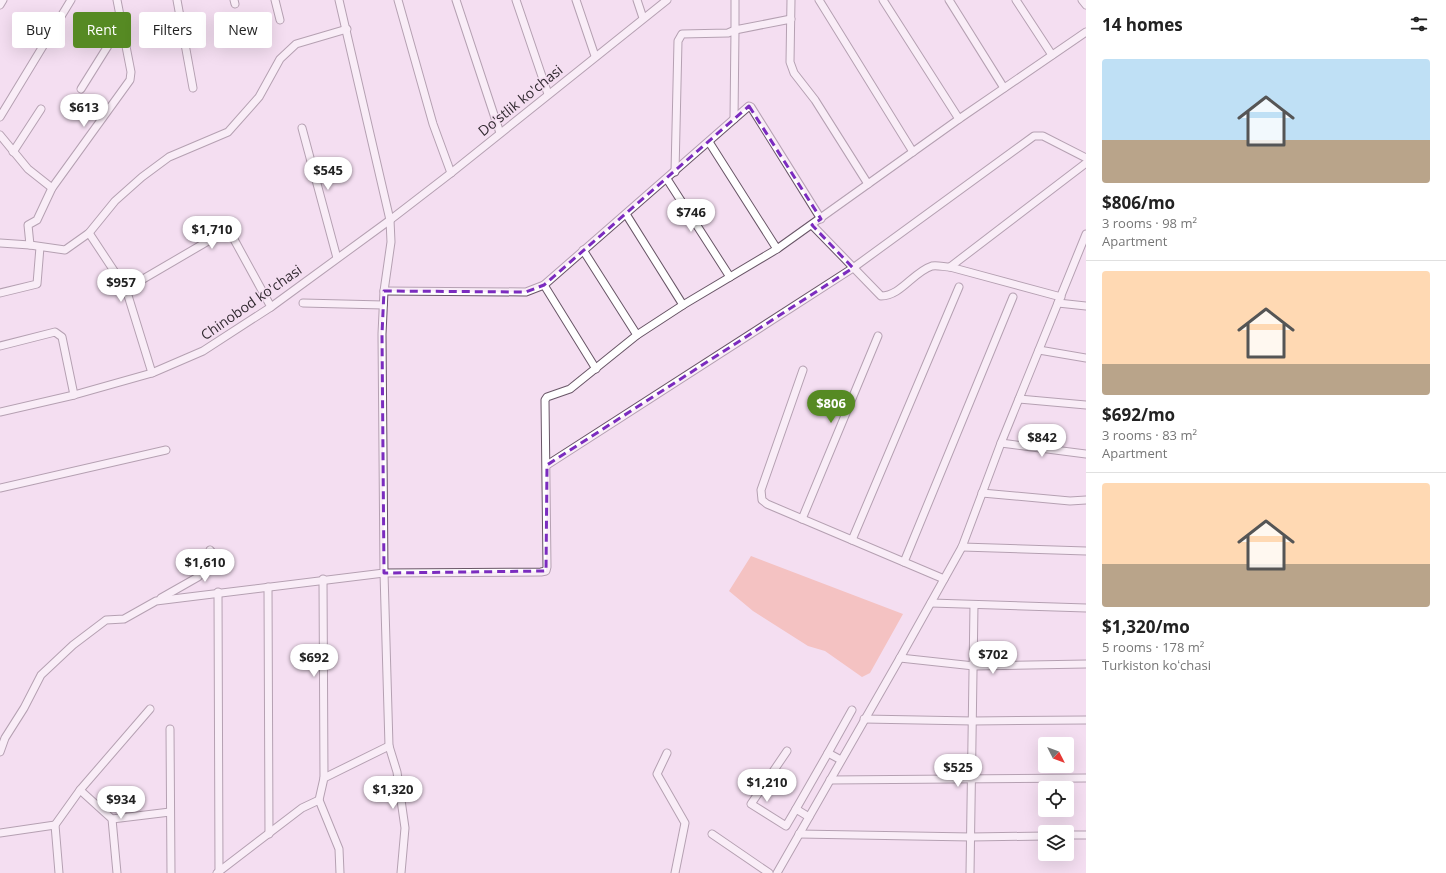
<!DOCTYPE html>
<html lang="en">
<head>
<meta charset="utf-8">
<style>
  body { margin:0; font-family:"Open Sans",sans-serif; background:#f6f6f6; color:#222; height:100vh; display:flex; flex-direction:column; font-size:15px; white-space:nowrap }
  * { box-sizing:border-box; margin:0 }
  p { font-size:13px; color:#767676 }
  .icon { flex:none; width:22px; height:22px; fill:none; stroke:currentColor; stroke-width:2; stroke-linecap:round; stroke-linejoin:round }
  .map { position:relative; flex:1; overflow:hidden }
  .drawer { display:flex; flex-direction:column; background:#fff; width:360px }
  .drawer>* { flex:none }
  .top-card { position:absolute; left:12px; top:12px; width:380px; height:36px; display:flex; gap:8px }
  .needle { width:26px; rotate:132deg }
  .controls { position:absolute; left:1038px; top:737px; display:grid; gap:8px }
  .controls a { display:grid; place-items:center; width:36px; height:36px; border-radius:4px; background:#fff; box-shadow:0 4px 16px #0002; font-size:20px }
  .price { position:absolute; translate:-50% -34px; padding:0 9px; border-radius:14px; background:#fff; color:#222; font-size:13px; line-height:26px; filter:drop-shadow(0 1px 2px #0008) }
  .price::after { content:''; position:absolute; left:50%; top:24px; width:12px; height:9px; margin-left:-6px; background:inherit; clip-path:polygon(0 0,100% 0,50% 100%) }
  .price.active { background:#568a23; color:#fff }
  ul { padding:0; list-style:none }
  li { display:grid; align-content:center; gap:8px; height:212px; padding:0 16px }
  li+li { border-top:1px solid #e0e0e0 }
  li span { display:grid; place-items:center; height:124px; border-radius:4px; color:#555 }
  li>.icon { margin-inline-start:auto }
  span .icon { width:72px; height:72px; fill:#fffc; stroke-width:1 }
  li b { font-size:17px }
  h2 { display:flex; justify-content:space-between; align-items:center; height:48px; padding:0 16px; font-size:17px }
  .tag { padding:0 14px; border-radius:4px; background:#fff; box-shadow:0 4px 16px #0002; font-size:14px; line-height:36px }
  .tag.active { background:#568a23; color:#fff }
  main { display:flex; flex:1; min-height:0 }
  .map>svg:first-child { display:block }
  .green { fill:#f49f89 }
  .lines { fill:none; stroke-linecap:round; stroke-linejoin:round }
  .minor-casing { stroke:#695667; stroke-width:9 }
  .minor { stroke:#fff; stroke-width:7 }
  .marked { fill:none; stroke:#7b2cbf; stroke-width:3; stroke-dasharray:8 5; stroke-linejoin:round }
  .labels { text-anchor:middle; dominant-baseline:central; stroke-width:3; stroke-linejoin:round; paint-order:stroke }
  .street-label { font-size:14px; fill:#322a31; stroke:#f4def1 }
</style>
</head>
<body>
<main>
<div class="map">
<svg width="1086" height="873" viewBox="0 0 1086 873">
  <rect width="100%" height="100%" fill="#f4def1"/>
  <polygon class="green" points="751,556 903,614 870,673 862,677 825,651 808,646 753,611 729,591"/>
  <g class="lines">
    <defs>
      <g id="minor">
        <polyline points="177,0 193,88"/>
        <polyline points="234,0 235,4"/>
        <polyline points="275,0 280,20"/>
        <polyline points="339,0 390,220 391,242 384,291 382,334 384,573 389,746 397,772 405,828 401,873"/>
        <polyline points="398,0 433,124 451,173"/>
        <polyline points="456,0 500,133"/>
        <polyline points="516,0 548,94"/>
        <polyline points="576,0 595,56"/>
        <polyline points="637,0 643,18"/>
        <polyline points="735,0 735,30 791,19"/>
        <polyline points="791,0 790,62 794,73 815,100 868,184"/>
        <polyline points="819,0 913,152"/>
        <polyline points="883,0 959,119"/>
        <polyline points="949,0 1004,88"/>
        <polyline points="1016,0 1052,55"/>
        <polyline points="1082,0 1086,5"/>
        <polyline points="0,5 3,0"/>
        <polyline points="81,89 116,33 122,27"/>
        <polyline points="0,117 71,0"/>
        <polyline points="302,128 337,258"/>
        <polyline points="0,135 28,169 52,188"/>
        <polyline points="709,142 777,249"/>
        <polyline points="13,152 41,109"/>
        <polyline points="675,172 678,41 682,34 728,33 735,30 734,119"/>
        <polyline points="667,179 730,277"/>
        <polyline points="626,214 683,305"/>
        <path d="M812 225 881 296C901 296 913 272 932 266 937 265 945 267 950 267L1061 297"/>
        <polyline points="89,233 126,289 152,373"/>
        <polyline points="0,243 30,245 65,250 89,233 115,201 142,177 169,157 228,132 259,97 280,59 296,44 347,29"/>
        <polyline points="30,245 28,225 37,220 52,188 130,80 131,72 117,0"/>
        <polyline points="583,250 637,335"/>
        <polyline points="950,267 1086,163"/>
        <polyline points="544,285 596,369"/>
        <polyline points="126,289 227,230 230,232 271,307"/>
        <polyline points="384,291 526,292 544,285 749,106 751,107 821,219"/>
        <polyline points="0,293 37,284 40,247"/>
        <polyline points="303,303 383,305"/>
        <polyline points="1058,303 1086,306"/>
        <polyline points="0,346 55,332 62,337 74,395"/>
        <polyline points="1039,350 1086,358"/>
        <polyline points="803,370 761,490 762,500 767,504 944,579"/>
        <polyline points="1019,399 1086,405"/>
        <polyline points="0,412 74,395 152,373 203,351 271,307 390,220 451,173 667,0"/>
        <polyline points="1001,443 1086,454"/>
        <polyline points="547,465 853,268 1034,136 1043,136 1086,158"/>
        <polyline points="0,488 166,450"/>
        <polyline points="982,493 1070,501 1086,500"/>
        <polyline points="802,519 878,336"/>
        <polyline points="852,540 959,287"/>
        <polyline points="962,547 1086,551"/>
        <polyline points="904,562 1013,297"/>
        <polyline points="323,579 324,778"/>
        <polyline points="268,587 269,834"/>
        <polyline points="218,592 219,872"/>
        <polyline points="161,598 198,577 216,557 210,550"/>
        <polyline points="931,603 1086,608"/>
        <polyline points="900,658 974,666 1086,664"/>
        <polyline points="864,719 973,721 1086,720"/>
        <polyline points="170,729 171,873"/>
        <polyline points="787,751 751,804 786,826 796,809 809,817"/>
        <polyline points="0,752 5,738 24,708 41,675 73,645 106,620 124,619 156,601 384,573 541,572 546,571 547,567 545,400 547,397 570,389 637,335 683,305 777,249 959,119 1086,32"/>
        <polyline points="667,753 657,774 685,823 675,873"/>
        <polyline points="841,760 828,753 852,710"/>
        <polyline points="830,780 1086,778"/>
        <polyline points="80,790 112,819 117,873"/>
        <polyline points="319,800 339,849 340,873"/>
        <polyline points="796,809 828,753"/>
        <polyline points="112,819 170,812"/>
        <polyline points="0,833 55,825"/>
        <polyline points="712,834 769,873"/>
        <polyline points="799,834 971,837 1045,836"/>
        <polyline points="1067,835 1086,835"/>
        <polyline points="59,873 55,825 80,790 150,709"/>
        <polyline points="217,873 302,808 319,800 324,778 389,746"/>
        <polyline points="777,873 900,658 962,547 1001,443 1086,234"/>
        <polyline points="970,873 974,605"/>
      </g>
    </defs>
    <use href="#minor" class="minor-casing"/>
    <use href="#minor" class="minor"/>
  </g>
  <path d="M0 0H1086V873H0ZM749 106 821 219 812 225 853 268 547 465 546 571 384 573 382 334 384 291 526 292 544 285Z" fill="#f4def1" fill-opacity=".55" fill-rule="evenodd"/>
  <path class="marked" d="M749 106 821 219 812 225 853 268 547 465 546 571 384 573 382 334 384 291 526 292 544 285Z"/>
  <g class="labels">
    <g class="street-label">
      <text transform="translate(520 100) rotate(-39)">Do'stlik ko'chasi</text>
      <text transform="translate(251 302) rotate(-35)">Chinobod ko'chasi</text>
    </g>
  </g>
</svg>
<div class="controls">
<a><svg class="needle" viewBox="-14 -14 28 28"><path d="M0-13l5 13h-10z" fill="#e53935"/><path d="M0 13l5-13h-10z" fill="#767676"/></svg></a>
<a><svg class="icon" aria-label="locate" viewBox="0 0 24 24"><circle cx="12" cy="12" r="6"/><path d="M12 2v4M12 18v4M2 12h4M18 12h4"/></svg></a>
<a><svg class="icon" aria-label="layers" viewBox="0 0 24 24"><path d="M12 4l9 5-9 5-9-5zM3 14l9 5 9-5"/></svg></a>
</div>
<b class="price" style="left:84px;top:128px">$613</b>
<b class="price" style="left:328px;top:191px">$545</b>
<b class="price" style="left:691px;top:233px">$746</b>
<b class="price" style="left:212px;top:250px">$1,710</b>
<b class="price" style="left:121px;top:303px">$957</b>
<b class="price active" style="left:831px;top:424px">$806</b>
<b class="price" style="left:1042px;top:458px">$842</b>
<b class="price" style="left:205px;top:583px">$1,610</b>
<b class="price" style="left:993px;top:675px">$702</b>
<b class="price" style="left:314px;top:678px">$692</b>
<b class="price" style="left:958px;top:788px">$525</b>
<b class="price" style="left:767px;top:803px">$1,210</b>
<b class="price" style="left:393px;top:810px">$1,320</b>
<b class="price" style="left:121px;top:820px">$934</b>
<div class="top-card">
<a class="tag">Buy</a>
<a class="tag active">Rent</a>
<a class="tag">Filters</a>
<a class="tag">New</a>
</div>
</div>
<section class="drawer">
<h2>14 homes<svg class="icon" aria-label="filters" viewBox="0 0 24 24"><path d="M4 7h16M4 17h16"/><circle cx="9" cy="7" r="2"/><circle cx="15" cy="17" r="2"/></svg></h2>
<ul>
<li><span style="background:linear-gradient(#bfe0f5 65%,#b9a48a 0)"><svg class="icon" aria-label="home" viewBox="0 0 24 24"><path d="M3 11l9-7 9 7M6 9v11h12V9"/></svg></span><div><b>$806/mo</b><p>3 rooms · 98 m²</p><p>Apartment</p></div></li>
<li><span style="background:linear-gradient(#ffd9b3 75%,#b9a48a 0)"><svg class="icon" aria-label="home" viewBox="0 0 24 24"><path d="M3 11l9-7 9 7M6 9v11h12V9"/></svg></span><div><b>$692/mo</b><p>3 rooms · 83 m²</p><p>Apartment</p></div></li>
<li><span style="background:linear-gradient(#ffd9b3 65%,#b9a48a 0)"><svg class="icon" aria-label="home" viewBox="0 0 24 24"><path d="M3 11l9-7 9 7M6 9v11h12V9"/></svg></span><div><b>$1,320/mo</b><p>5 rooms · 178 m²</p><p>Turkiston koʻchasi</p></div></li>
</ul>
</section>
</main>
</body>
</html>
